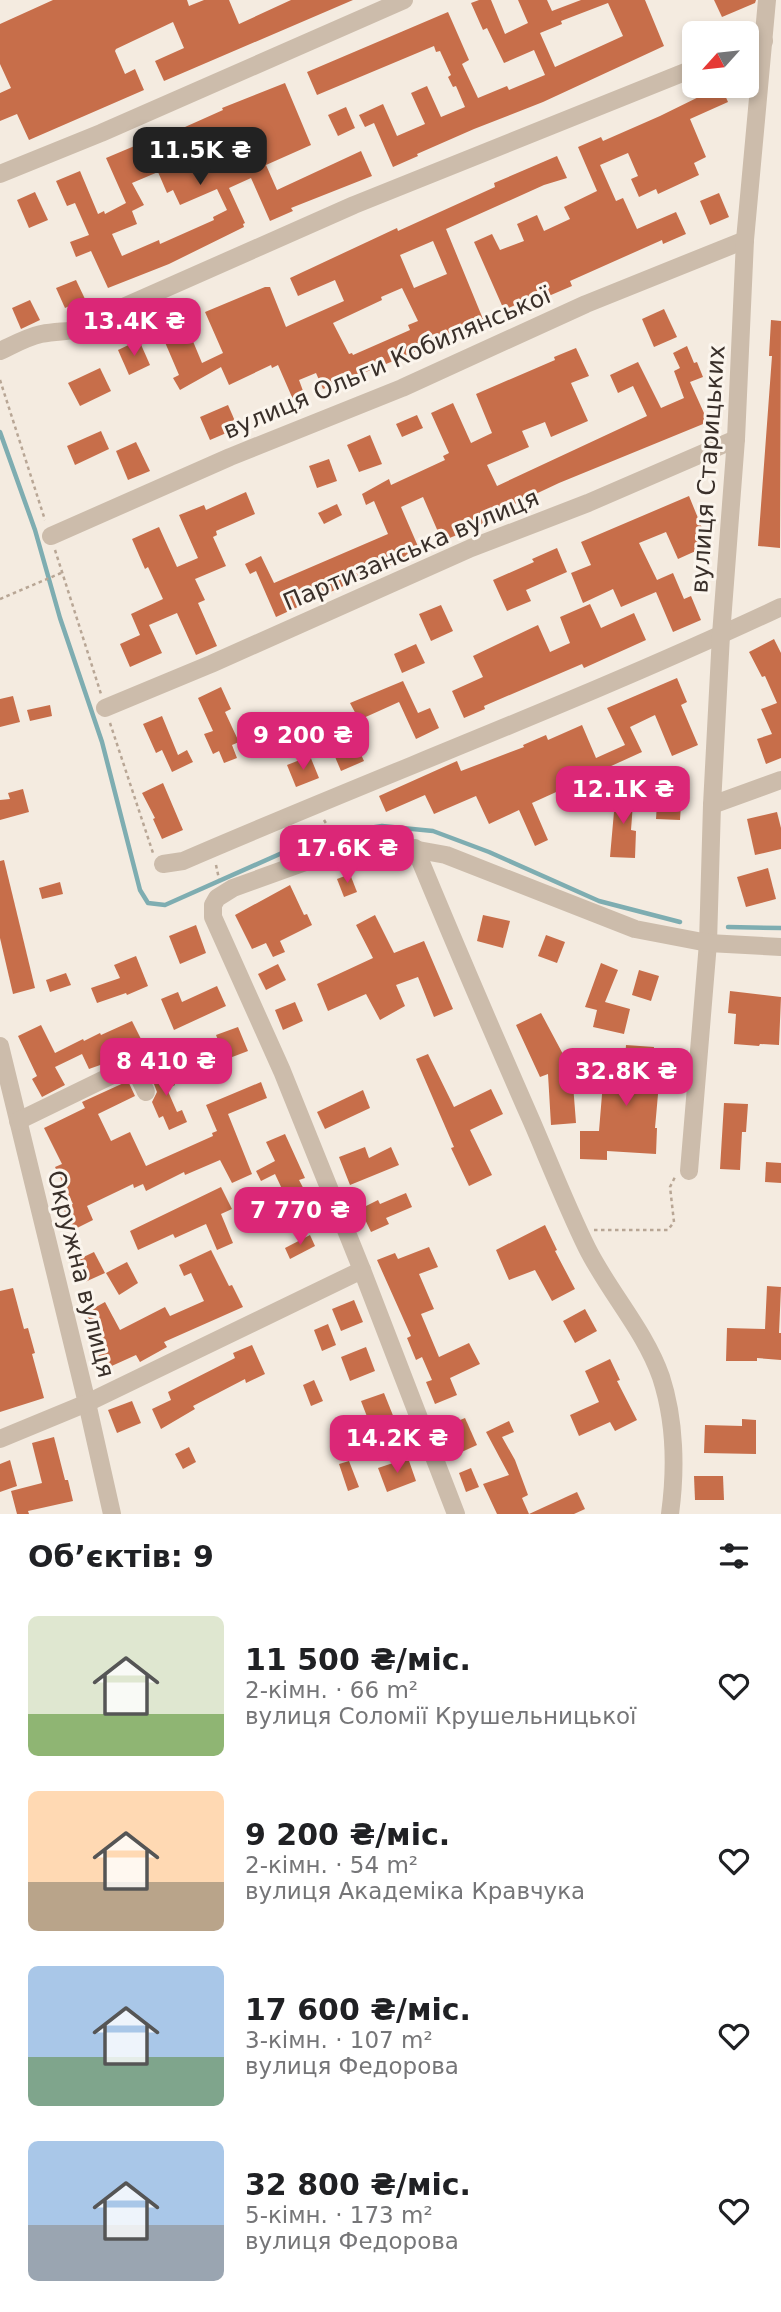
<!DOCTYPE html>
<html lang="uk">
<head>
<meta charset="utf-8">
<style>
  body { margin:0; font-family:"DejaVu Sans",sans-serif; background:#f6f6f6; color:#202124; height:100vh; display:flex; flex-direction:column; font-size:26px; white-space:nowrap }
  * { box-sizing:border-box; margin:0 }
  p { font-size:23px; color:#757577 }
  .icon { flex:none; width:38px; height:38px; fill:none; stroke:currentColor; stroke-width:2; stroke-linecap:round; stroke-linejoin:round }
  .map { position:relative; height:1514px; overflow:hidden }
  .sheet { display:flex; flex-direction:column; background:#fff; flex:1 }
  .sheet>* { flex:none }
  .needle { width:46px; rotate:243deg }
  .controls { position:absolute; left:682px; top:21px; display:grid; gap:14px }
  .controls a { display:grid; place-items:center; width:77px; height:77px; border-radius:10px; background:#fff; box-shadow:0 4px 10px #0003; font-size:35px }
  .price { position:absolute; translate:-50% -60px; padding:0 16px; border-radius:14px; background:#db2777; color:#fff; font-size:23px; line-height:46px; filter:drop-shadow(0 2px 4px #0008) }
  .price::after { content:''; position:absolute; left:50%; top:42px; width:21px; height:16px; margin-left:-10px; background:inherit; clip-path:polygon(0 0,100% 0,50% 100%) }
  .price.current { background:#222; color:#fff }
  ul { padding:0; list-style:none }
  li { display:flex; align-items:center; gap:21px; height:175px; padding:0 28px }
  li span { display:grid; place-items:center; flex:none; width:196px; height:140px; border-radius:10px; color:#555 }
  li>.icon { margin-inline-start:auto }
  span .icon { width:84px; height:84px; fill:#fffc; stroke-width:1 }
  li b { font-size:30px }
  h2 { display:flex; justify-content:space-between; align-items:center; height:84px; padding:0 28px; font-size:30px }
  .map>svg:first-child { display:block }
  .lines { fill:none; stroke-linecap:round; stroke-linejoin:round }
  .stream { stroke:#7eadb1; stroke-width:4.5 }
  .building { fill:#c76e4a; fill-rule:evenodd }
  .path { stroke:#b8a695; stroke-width:2.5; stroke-dasharray:3.5 3.5; stroke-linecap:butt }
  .minor { stroke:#ccbcab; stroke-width:18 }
  .labels { text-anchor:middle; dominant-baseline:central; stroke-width:6; stroke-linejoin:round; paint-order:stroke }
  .street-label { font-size:24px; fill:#3a302a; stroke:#fbf5ed }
</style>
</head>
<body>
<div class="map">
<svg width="781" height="1514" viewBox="0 0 781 1514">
  <rect width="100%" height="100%" fill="#f4ebe0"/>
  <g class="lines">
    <g class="stream">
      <polyline points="0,432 35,530 60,618 102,742 140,890 148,903 165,905 291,849 337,833 382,826 433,831 489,852 599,901 680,922"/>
      <polyline points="728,927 781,928"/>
    </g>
  </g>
  <g class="building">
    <polygon points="53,0 187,0 189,6 204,0 229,0 239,24 291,0 353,0 164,81 155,61 184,48 173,22 116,49 115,51 125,74 135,69 144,90 29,140 17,114 0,121 0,93 11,88 0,64 0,24"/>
    <path d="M479 0H491L505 34 528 23 518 0H547L552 11 581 0H645L664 46 543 102 474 129 417 154 418 156 393 167 374 123 365 127 359 115 383 104 397 136 425 124 411 93 427 86 441 117 465 107 456 86 453 87 448 77 451 75 440 51 436 52 434 46 317 95 307 72 448 12 469 60 462 64 478 98 507 86 509 90 545 75 534 50 504 63 487 28 483 30 471 3ZM608 3 623 36 555 67 540 33 562 24 561 21Z"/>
    <polygon points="714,0 756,0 755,3 722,17"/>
    <path d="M285 83 311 145 266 165 277 190 361 151 372 176 291 208 293 211 270 221 251 178 229 188 245 223 243 224 244 227 169 264 108 288 91 251 76 257 70 242 89 235 75 203 67 206 56 181 80 171 98 214 104 211 105 214 126 203 106 158 163 134 180 173 201 164 185 127 223 110 222 108ZM232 132 243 156 221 166 210 141ZM158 172 167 193 173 190 180 205 217 189 227 210 213 217 214 220 160 244 159 240 122 256 112 234 137 224 132 211 144 205 132 183Z"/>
    <polygon points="721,86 728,102 690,119 706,157 694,163 699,175 658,194 656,189 639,197 631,179 638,176 628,153 600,165 616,201 623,198 637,229 676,212 686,234 663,244 662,240 570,281 572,286 544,298 542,293 504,310 474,242 492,234 500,250 524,241 517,224 537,215 544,231 570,219 564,207 597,191 578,147 601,137 603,141 660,116"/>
    <polygon points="346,107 355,128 338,136 328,115"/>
    <path d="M557 156 567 178 544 185 446 229 483 319 441 337 442 339 401 358 323 389 316 373 299 380 306 399 295 404 278 365 272 368 271 365 229 385 221 367 180 390 173 378 179 375 161 333 185 322 202 363 223 353 205 312 265 287H270L286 327 290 325 344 301 335 280 298 296 290 278 397 228 398 231 495 187 494 183ZM433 241 447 274 414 288 400 255ZM402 288 418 321 408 325 410 330 353 355 352 353 349 354 333 323 382 300 381 297Z"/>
    <polygon points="35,192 48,220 29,228 17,200"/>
    <polygon points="719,193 729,217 710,225 700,201"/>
    <polygon points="76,280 85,299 65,308 56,288"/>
    <polygon points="30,300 40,320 21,329 12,308"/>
    <polygon points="664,309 677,337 654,347 642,319"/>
    <polygon points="771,320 781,321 780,548 758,546 772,356 769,356"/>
    <polygon points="139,340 150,365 129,375 118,350"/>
    <polygon points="687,346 694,363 697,362 703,377 690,382 708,422 559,483 504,509 507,515 442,541 423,497 401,507 420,551 276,617 256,571 250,574 245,564 261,556 274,583 388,534 374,501 366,505 362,494 389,479 391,485 445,460 443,456 449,453 431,413 453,403 471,443 492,433 476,394 555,360 554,357 576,348 589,376 571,383 588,421 551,437 545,422 522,431 529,447 487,465 497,486 647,416 633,386 618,393 610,375 638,362 661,408 684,398 674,371 680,368 673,353"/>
    <polygon points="100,368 111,391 80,406 68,383"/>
    <polygon points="228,405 238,428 210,440 200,417"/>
    <polygon points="417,415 423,428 402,437 396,424"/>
    <polygon points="101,431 109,449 75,465 67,446"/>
    <polygon points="370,435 382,464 359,472 347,445"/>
    <polygon points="136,442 150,471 128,480 116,451"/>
    <polygon points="329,459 337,481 317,488 309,466"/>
    <polygon points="246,492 255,514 216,531 217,535 213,537 226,566 195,579 205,600 198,603 217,646 196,655 177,613 149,625 162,653 130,667 120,644 140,635 131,614 163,599 148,567 145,569 132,539 159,527 177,567 198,558 179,515 204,505 206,510"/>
    <polygon points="689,496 709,545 678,559 666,532 639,543 657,580 673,573 684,599 691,596 701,620 673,632 656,592 621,607 613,589 583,603 571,573 591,565 581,542"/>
    <polygon points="337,504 342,515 324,524 318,513"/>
    <polygon points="557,548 567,572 526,590 531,601 507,611 493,580 534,562 532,559"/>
    <polygon points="590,604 601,628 634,613 646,640 584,668 582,664 484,706 485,709 464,718 452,691 483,677 473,656 538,625 550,652 570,643 560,617"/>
    <polygon points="441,605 453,631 431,641 419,614"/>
    <polygon points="774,639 781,653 781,758 766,764 757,739 772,734 761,709 777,703 765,676 762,677 749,652"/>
    <polygon points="416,644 425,663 402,673 394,654"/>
    <polygon points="677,678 687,702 681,705 698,745 672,756 655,715 630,727 642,752 609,767 616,783 599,791 598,788 583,797 576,783 532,803 548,840 535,846 519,810 489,824 476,796 434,814 425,795 386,812 379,796 457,761 461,771 524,747 523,745 546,735 548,740 582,725 596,758 625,745 607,708"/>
    <polygon points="403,681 418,713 430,708 439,728 416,739 399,702 359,720 350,703"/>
    <polygon points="221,687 231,709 225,712 239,742 232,745 237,758 224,763 219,751 213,754 204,734 213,731 198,698"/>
    <polygon points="13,696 20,722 0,727 0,699"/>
    <polygon points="50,705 52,716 30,721 27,710"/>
    <polygon points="162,716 178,755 187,750 193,762 172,772 162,750 156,753 143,724"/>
    <polygon points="352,735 364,761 341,771 330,745"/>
    <polygon points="310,756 319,778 296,787 287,765"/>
    <polygon points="163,783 183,830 162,839 153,819 155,818 142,793"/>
    <polygon points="658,788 682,789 680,820 656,819"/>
    <polygon points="23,789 29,812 0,820 0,800 10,799 8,793"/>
    <polygon points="616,789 634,790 631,830 636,831 635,858 610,857"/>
    <polygon points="777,812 781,828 781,849 755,855 747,819"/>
    <polygon points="4,860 35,988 13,994 0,938 0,861"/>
    <polygon points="768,868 776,899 746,907 737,877"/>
    <polygon points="350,874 357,892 344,897 337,879"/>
    <polygon points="60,882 63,894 42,899 39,888"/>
    <polygon points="290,885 304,915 307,914 312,925 280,941 285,952 273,957 266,943 252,949 235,915"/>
    <polygon points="375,915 394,953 424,941 453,1009 434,1017 418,977 396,985 405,1006 380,1020 366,994 328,1011 317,984 373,958 356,925"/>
    <polygon points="483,915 510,921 503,948 477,941"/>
    <polygon points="196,925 206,953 180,964 169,936"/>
    <polygon points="546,935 565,942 557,963 538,956"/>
    <polygon points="136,956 148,986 127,995 126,993 97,1003 91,988 120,978 114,965"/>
    <polygon points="601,963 618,970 605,1002 630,1009 624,1034 593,1027 597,1010 585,1007"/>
    <polygon points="278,964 286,980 266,990 258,974"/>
    <polygon points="639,970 659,976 651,1001 632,995"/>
    <polygon points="66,973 71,985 50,992 46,980"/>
    <polygon points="217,986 226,1006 174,1030 161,999 178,992 182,1002"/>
    <polygon points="730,991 781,997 779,1045 760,1044 759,1046 734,1044 736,1014 728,1013"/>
    <polygon points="295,1002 303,1021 283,1030 275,1010"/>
    <polygon points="541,1013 572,1071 576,1123 551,1125 548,1074 540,1077 516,1025"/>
    <polygon points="132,1021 143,1043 113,1057 115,1061 104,1067 103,1064 89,1069 82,1054 55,1067 65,1085 42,1097 32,1079 37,1076 18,1036 41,1025 55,1053 83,1039 84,1041 100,1033 101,1035"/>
    <polygon points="238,1027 248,1051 206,1067 209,1075 196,1080 188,1058 220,1045 216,1035"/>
    <polygon points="626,1045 654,1047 652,1082 659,1083 655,1128 657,1128 656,1154 607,1151 607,1160 580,1159 580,1131 599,1131 605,1058 625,1059"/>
    <polygon points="428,1054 454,1107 491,1089 503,1114 470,1130 492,1175 469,1186 451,1148 454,1147 416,1059"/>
    <polygon points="166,1064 175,1085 167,1089 177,1112 182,1110 187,1122 169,1130 163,1116 159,1118 152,1102 157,1092 149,1071"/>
    <polygon points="128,1081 135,1096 98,1114 111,1141 130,1132 146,1166 213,1136 212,1133 217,1131 206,1105 261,1082 267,1098 228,1114 252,1174 232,1183 220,1160 185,1175 184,1172 146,1191 143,1184 134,1188 133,1184 87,1206 93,1220 73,1230 63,1208 73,1204 55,1167 62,1164 44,1128 85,1108 82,1102"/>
    <polygon points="363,1090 370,1108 325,1129 317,1112"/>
    <polygon points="724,1103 748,1104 746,1132 742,1132 740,1170 720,1169"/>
    <polygon points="285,1134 305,1178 299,1180 308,1197 290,1206 275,1174 261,1181 256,1171 275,1161 266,1142"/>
    <polygon points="365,1147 369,1158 391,1147 399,1165 350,1185 339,1157"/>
    <polygon points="766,1162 781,1163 781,1183 765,1182"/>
    <polygon points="221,1187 232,1209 221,1214 233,1243 217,1250 206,1224 175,1238 173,1234 138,1250 130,1231"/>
    <polygon points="406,1193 412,1207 386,1218 389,1224 371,1232 360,1209 378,1200 380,1204"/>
    <polygon points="282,1201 288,1216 253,1231 247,1215"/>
    <polygon points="545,1225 557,1250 555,1251 575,1289 552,1301 535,1270 509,1280 496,1250"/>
    <polygon points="310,1235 315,1246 290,1259 285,1248"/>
    <polygon points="429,1247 438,1267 419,1274 434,1309 421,1314 439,1357 469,1343 480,1364 450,1378 457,1395 435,1404 426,1382 432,1380 422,1357 416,1360 407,1338 411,1336 377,1260 395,1253 398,1259"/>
    <polygon points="211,1250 229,1286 232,1285 243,1307 164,1342 167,1347 140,1362 136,1355 105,1369 96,1350 103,1347 85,1313 105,1302 120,1330 165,1307 170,1316 204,1301 191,1273 184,1276 179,1265"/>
    <polygon points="94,1252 105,1273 85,1282 75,1261"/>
    <polygon points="127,1262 138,1283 119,1295 106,1273"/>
    <polygon points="767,1286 781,1287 779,1333 781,1333 781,1360 757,1358 757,1361 726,1361 727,1328 765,1329"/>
    <polygon points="13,1288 24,1329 28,1328 35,1353 32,1354 44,1398 0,1412 0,1291"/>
    <polygon points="354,1300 363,1322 341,1331 332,1309"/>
    <polygon points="585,1309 597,1331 575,1343 563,1321"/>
    <polygon points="328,1324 336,1345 322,1351 314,1330"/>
    <polygon points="252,1345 265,1374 246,1383 245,1379 193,1406 195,1409 161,1429 152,1409 171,1400 168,1392 235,1358 233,1353"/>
    <polygon points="366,1347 375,1371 350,1381 341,1357"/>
    <polygon points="610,1359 620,1380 617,1381 637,1420 615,1431 610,1422 579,1436 570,1415 599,1402 585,1371"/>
    <polygon points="314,1380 323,1401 311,1406 303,1385"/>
    <polygon points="384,1393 394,1418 371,1427 361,1401"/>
    <polygon points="132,1401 141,1423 117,1433 108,1410"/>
    <polygon points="465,1418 477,1445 455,1455 443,1427"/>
    <polygon points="742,1419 756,1420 756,1454 704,1453 705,1425 742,1426"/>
    <polygon points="509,1421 514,1432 502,1437 515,1460 528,1495 522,1498 529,1514 497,1514 483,1484 509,1475 486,1432"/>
    <polygon points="54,1437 65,1480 68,1480 73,1501 28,1511 29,1514 17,1514 11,1491 42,1483 32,1443"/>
    <polygon points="189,1447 196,1462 183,1469 175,1454"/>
    <polygon points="408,1458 416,1481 387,1492 378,1468"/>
    <polygon points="10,1460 17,1486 0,1492 0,1464"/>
    <polygon points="349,1461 359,1487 348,1491 339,1464"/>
    <polygon points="471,1468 479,1487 466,1492 459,1473"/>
    <polygon points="694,1476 723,1476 724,1500 695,1500"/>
    <polygon points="577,1492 585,1509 574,1514 529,1514"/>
  </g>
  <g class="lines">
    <g class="path">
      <polyline points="0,380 45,520"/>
      <polyline points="55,550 101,694"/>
      <polyline points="0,599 61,573"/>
      <polyline points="110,723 153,853"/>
      <polyline points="324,820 333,835"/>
      <polyline points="216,865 219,879"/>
      <polyline points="594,1230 668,1230 674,1222 670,1187 675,1177"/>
    </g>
    <g class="minor">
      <polyline points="747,47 764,41"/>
      <polyline points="0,174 101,133 404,0"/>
      <path d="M0 351C13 345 27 337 41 334 70 329 77 335 103 316L354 205 695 68"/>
      <polyline points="51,536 230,457 402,388 586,304 745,240"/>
      <polyline points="105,708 211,664 471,548 588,503 736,439"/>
      <polyline points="712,805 781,780"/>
      <path d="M415 848C453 940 492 1031 532 1122 550 1164 567 1207 587 1248 609 1292 645 1331 661 1377 675 1420 676 1470 670 1514"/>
      <path d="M163 864 183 861C382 775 585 699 781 607"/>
      <polyline points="0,1046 87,1403 112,1514"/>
      <polyline points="18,1121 127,1068 135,1069 146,1092"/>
      <polyline points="689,1171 708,943 712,805 721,635 736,439 745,240 767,0"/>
      <polyline points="0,1439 87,1403 362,1270"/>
      <polyline points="456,1514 362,1270 282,1071 213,917 213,905 217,898 233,888 333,852 359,846 385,844 446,855 635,929 708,943 781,947"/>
    </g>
  </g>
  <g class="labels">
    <g class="street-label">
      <text transform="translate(387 363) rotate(-23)">вулиця Ольги Кобилянської</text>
      <text transform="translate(708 469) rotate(-86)">вулиця Старицьких</text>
      <text transform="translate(411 550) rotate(-23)">Партизанська вулиця</text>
      <text transform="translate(81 1274) rotate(76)">Окружна вулиця</text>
    </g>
  </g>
</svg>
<div class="controls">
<a><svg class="needle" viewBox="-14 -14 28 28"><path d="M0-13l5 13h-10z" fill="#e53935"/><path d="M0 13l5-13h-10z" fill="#757577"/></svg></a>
</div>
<b class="price current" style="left:200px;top:187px">11.5K ₴</b>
<b class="price" style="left:134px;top:358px">13.4K ₴</b>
<b class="price" style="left:303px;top:772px">9 200 ₴</b>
<b class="price" style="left:623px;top:826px">12.1K ₴</b>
<b class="price" style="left:347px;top:885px">17.6K ₴</b>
<b class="price" style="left:166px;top:1098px">8 410 ₴</b>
<b class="price" style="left:626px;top:1108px">32.8K ₴</b>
<b class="price" style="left:300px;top:1247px">7 770 ₴</b>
<b class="price" style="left:397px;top:1475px">14.2K ₴</b>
</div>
<section class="sheet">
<h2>Об’єктів: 9<svg class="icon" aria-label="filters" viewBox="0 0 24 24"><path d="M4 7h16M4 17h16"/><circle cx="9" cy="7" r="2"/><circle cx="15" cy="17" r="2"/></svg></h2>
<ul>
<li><span style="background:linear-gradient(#dfe7d0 70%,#8fb573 0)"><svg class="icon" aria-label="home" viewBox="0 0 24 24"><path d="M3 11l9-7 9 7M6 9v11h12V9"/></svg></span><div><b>11 500 ₴/міс.</b><p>2-кімн. · 66 m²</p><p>вулиця Соломії Крушельницької</p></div><svg class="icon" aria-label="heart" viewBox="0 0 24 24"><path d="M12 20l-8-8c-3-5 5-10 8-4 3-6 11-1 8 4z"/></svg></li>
<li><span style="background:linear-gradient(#ffd9b3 65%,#b9a48a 0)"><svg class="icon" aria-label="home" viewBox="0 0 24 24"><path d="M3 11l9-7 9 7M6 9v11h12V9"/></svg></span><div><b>9 200 ₴/міс.</b><p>2-кімн. · 54 m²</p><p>вулиця Академіка Кравчука</p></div><svg class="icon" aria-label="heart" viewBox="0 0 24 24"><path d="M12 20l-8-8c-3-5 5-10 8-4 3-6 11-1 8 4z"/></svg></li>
<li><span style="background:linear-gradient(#a9c7e8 65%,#7fa58c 0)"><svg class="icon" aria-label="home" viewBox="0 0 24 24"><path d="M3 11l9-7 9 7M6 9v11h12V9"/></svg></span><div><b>17 600 ₴/міс.</b><p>3-кімн. · 107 m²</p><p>вулиця Федорова</p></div><svg class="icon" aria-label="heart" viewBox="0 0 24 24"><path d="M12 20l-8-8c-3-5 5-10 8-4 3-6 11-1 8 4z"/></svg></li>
<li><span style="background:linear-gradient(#a9c7e8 60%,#9aa5b1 0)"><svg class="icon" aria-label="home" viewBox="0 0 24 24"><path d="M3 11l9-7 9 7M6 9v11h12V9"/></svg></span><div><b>32 800 ₴/міс.</b><p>5-кімн. · 173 m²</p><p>вулиця Федорова</p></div><svg class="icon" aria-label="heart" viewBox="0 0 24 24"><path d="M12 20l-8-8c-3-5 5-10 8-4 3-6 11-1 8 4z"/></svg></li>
</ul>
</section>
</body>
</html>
